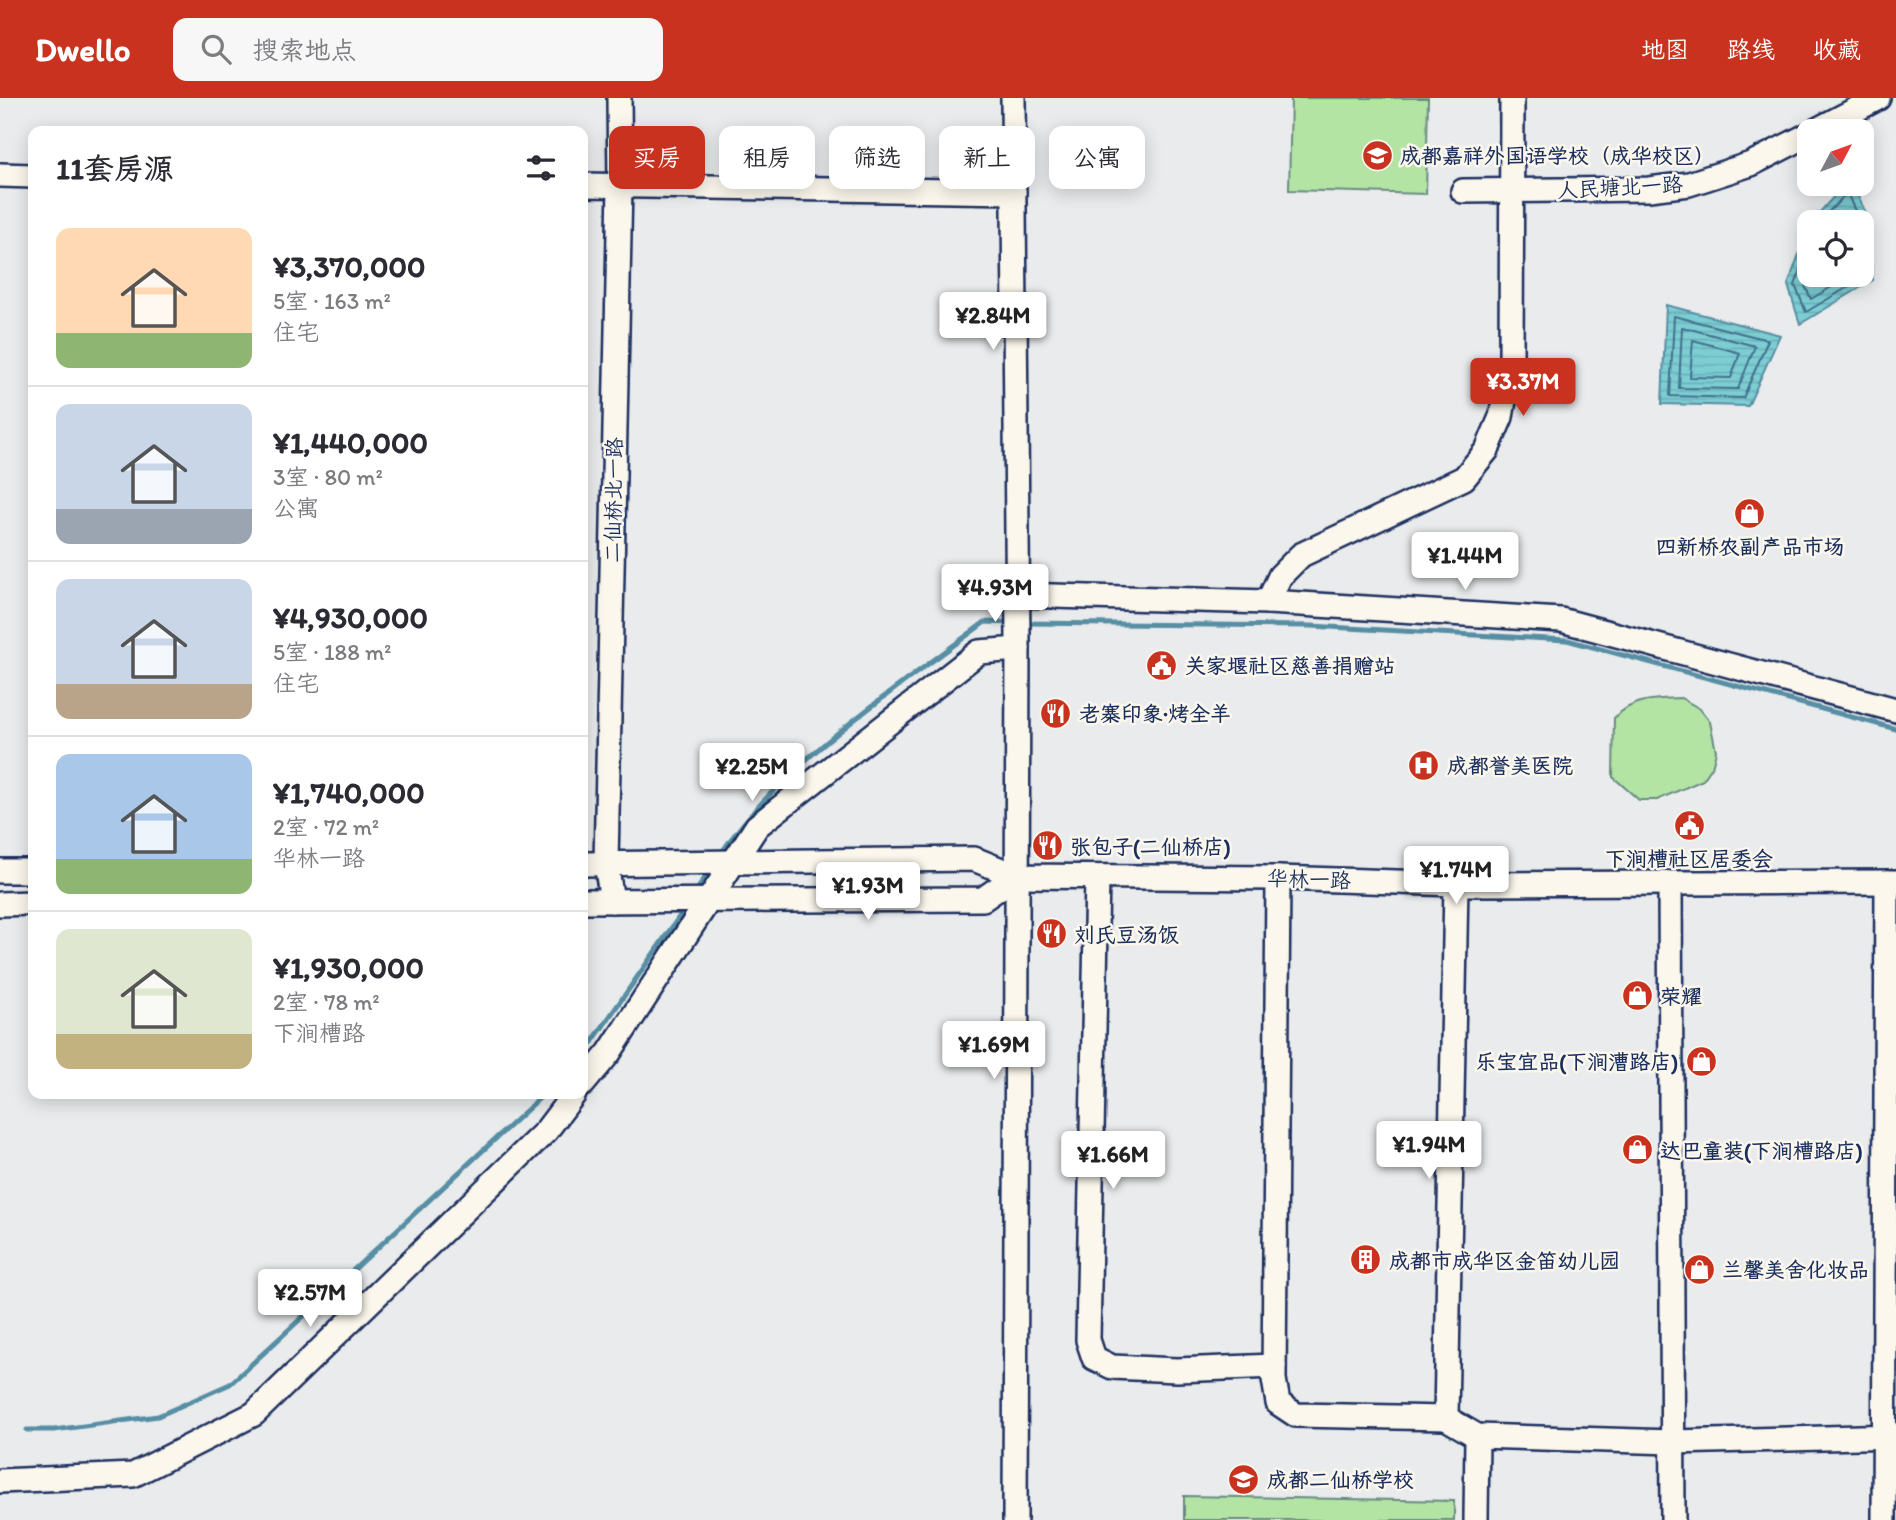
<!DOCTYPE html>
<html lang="zh">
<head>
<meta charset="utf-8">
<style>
  body { margin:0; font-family:Itim,"LXGW WenKai TC",sans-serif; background:#f7f7f7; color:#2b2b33; height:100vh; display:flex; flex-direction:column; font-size:26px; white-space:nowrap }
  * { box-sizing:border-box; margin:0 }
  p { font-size:23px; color:#7c7c81 }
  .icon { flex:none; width:38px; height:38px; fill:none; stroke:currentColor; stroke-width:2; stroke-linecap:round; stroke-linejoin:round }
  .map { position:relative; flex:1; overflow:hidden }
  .drawer { position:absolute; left:28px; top:28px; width:560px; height:973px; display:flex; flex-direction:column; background:#fff; border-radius:14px; box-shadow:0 4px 18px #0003 }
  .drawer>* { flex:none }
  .hud { position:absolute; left:609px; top:28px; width:665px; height:63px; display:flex; gap:14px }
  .needle { width:46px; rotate:49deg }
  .buttons { position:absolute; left:1797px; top:21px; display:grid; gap:14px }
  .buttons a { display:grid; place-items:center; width:77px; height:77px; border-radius:14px; background:#fff; box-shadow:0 4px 18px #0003; font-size:35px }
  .price { position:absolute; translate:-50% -60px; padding:0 16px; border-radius:7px; background:#fff; color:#222; font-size:23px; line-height:46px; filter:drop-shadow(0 2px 4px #0008) }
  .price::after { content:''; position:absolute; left:50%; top:42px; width:21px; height:16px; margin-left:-10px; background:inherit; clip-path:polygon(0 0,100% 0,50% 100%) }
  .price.current { background:#c8321e; color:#fff }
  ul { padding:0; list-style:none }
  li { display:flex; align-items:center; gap:21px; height:175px; padding:0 28px }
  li+li { border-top:2px solid #e1e1e2 }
  li span { display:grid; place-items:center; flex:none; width:196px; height:140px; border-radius:14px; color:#555 }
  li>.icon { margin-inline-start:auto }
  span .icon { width:84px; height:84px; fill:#fffc; stroke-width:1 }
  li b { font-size:30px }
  h2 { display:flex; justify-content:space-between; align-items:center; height:84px; padding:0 28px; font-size:30px }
  .chip { padding:0 24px; border-radius:14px; background:#fff; box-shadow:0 4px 18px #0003; font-size:24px; line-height:63px }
  .chip.current { background:#c8321e; color:#fff }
  header { display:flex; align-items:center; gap:42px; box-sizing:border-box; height:98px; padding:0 35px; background:#c8321e; color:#fff }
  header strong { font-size:33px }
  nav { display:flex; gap:38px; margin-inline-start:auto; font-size:24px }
  .search { width:490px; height:63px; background:#f7f7f7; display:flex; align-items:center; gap:18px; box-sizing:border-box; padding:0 24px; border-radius:14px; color:#7c7c81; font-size:26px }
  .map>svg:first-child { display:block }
  .pitch { fill:#b4e4a4; stroke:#688a81; stroke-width:2 }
  .water { fill:url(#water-rules); stroke:#568ea4; stroke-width:2 }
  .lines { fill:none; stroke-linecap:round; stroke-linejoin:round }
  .shore { stroke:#426f8d; stroke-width:2 }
  .stream { stroke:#568ea4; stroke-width:5 }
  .minor-casing { stroke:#1b2f5e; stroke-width:28 }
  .minor { stroke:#fbf7ec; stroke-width:23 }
  .labels { text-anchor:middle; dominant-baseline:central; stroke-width:5; stroke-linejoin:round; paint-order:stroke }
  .poi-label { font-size:21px; font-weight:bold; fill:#1b2f5e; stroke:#fbf7ec; text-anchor:start }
  .street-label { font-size:21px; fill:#1b2f5e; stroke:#fbf7ec }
</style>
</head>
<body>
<header>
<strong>Dwello</strong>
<div class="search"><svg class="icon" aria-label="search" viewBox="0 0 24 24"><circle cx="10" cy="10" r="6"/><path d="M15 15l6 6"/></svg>搜索地点</div>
<nav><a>地图</a><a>路线</a><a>收藏</a></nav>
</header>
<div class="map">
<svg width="1896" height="1422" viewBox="0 0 1896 1422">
  <defs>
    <pattern id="water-rules" width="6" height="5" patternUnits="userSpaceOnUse" patternTransform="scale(1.75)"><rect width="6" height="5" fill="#7dced3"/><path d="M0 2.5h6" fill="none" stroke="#6bb1b8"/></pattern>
  </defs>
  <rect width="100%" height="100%" fill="#eaebec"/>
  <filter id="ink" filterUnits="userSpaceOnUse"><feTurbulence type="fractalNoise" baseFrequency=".0143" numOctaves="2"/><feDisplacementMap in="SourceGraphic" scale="14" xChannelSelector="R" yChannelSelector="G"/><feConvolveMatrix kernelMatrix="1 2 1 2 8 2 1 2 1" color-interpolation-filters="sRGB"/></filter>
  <g filter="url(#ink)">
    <g class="pitch">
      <polygon points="1291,0 1428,0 1426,96 1289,92"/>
      <path d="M1681 600 1700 611 1710 624 1716 653 1712 669 1703 682 1657 702H1639L1613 679 1614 620C1634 600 1654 601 1681 600Z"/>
      <polygon points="1184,1398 1454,1403 1454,1422 1184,1422"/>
    </g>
    <g class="water">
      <polygon points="1845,86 1852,86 1866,115 1873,182 1800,226 1788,187 1809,128 1810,177 1862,177 1862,124 1811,124"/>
      <polygon points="1666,207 1780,237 1748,308 1662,306"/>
    </g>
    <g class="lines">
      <g class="shore">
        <polyline points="1819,124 1847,95 1860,124"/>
        <polyline points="1810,149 1795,187 1806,214 1865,179 1862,142"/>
        <polyline points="1810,174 1805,188 1811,201 1852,177"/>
        <polygon points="1674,218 1768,242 1743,300 1670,298"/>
        <polygon points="1682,229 1755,248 1738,291 1679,290"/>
        <polygon points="1693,242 1740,255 1731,280 1690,279"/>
      </g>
      <g class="stream">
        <polyline points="1023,525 1311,528 1567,542 1896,631"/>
        <path d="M720 757C779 667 899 589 985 524L1013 525"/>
        <polyline points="695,795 711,771"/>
        <polyline points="583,957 686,809"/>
        <polyline points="27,1332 54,1332 158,1318 230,1286 544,996"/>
      </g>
      <defs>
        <g id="minor">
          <polyline points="1013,0 1018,544 1015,1422"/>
          <polyline points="1815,33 1878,0"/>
          <polyline points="0,77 33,78"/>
          <polyline points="583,87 1014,94"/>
          <polyline points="1463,93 1649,91 1689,86 1751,66 1810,36"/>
          <polyline points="1017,497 1268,504 1561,522 1896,612"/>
          <polyline points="1268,504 1280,478 1301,457 1464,380 1487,352 1501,319 1511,265 1512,0"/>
          <polyline points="583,766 974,761 1016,778 1278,780 1456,786 1896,784"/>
          <polyline points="0,773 33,773"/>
          <polyline points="1097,779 1088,1242 1094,1260 1112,1269 1177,1272 1274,1268"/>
          <polyline points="1278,780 1274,1281 1278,1305 1296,1317 1446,1320"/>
          <polyline points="1670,785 1673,1422"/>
          <polyline points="1456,786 1446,1320 1477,1338 1673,1344 1896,1338"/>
          <polyline points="583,803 983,801 1016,778"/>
          <polyline points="612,803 606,765 620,87 619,0"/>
          <polyline points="0,806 33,805"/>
          <polyline points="583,986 609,955 757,728 979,554 1018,551"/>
          <polyline points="0,1383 133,1377 254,1316 546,1033 574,996"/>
          <polyline points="1476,1422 1477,1338"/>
          <polyline points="1884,1422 1887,784"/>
        </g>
      </defs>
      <use href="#minor" class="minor-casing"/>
      <use href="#minor" class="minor"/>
    </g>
  </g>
  <defs>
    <symbol id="school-disc" viewBox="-11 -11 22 22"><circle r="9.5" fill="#c8321e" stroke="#fbf7ec"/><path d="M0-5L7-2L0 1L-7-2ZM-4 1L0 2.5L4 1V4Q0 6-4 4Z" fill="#fff"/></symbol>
    <symbol id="shop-disc" viewBox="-11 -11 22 22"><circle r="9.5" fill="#c8321e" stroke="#fbf7ec"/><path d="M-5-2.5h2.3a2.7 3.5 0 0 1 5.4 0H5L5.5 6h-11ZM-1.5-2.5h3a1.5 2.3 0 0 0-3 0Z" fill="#fff"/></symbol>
    <symbol id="civic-disc" viewBox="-11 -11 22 22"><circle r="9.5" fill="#c8321e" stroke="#fbf7ec"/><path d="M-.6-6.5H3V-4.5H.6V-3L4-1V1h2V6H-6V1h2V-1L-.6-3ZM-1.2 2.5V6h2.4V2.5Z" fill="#fff"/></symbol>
    <symbol id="restaurant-disc" viewBox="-11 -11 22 22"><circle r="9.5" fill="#c8321e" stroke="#fbf7ec"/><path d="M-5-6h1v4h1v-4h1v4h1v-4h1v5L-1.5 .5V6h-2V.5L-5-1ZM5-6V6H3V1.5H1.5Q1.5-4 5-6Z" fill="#fff"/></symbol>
    <symbol id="hospital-disc" viewBox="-11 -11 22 22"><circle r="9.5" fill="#c8321e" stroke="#fbf7ec"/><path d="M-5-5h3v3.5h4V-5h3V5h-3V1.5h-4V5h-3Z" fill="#fff"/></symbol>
    <symbol id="building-disc" viewBox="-11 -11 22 22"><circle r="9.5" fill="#c8321e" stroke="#fbf7ec"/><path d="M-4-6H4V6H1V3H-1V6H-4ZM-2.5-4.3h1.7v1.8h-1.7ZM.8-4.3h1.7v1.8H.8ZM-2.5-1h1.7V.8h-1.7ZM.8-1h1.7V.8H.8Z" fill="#fff"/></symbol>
  </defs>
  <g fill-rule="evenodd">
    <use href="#school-disc" x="1360" y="40" width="35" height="35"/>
    <use href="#shop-disc" x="1732" y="398" width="35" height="35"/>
    <use href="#civic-disc" x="1144" y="550" width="35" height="35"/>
    <use href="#restaurant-disc" x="1038" y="598" width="35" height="35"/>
    <use href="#hospital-disc" x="1406" y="650" width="35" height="35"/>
    <use href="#civic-disc" x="1672" y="710" width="35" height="35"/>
    <use href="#restaurant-disc" x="1030" y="730" width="35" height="35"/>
    <use href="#restaurant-disc" x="1034" y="818" width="35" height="35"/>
    <use href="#shop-disc" x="1620" y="880" width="35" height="35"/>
    <use href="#shop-disc" x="1684" y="946" width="35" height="35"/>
    <use href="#shop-disc" x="1620" y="1034" width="35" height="35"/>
    <use href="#building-disc" x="1348" y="1144" width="35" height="35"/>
    <use href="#shop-disc" x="1682" y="1154" width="35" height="35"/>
    <use href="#school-disc" x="1226" y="1364" width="35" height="35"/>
  </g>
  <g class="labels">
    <g class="poi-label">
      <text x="1400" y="57">成都嘉祥外国语学校（成华校区）</text>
      <text x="1750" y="448" text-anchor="middle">四新桥农副产品市场</text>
      <text x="1185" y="567">关家堰社区慈善捐赠站</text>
      <text x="1079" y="615">老寨印象·烤全羊</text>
      <text x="1447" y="667">成都誉美医院</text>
      <text x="1070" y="748">张包子(二仙桥店)</text>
      <text x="1689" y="760" text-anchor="middle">下涧槽社区居委会</text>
      <text x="1074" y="836">刘氏豆汤饭</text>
      <text x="1660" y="898">荣耀</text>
      <text x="1678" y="963" text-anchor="end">乐宝宜品(下涧漕路店)</text>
      <text x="1660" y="1052">达巴童装(下涧槽路店)</text>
      <text x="1389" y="1162">成都市成华区金笛幼儿园</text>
      <text x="1722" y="1171">兰馨美舍化妆品</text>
      <text x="1267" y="1381">成都二仙桥学校</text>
    </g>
    <g class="street-label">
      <text transform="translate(1620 89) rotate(-3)">人民塘北一路</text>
      <text transform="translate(613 402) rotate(-89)">二仙桥北一路</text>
      <text transform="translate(1309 781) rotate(2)">华林一路</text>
    </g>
  </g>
</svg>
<div class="buttons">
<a><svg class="needle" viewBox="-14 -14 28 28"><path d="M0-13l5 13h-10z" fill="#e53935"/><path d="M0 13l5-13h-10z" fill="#7c7c81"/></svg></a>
<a><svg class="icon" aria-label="locate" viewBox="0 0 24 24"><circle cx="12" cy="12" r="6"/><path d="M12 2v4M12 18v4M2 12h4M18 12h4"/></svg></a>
</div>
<b class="price" style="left:993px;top:254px">¥2.84M</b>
<b class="price current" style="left:1523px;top:320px">¥3.37M</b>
<b class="price" style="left:1465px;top:494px">¥1.44M</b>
<b class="price" style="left:995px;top:526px">¥4.93M</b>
<b class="price" style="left:752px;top:705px">¥2.25M</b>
<b class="price" style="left:1456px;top:808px">¥1.74M</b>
<b class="price" style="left:868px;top:824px">¥1.93M</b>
<b class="price" style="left:994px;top:983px">¥1.69M</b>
<b class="price" style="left:1429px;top:1083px">¥1.94M</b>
<b class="price" style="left:1113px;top:1093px">¥1.66M</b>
<b class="price" style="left:310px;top:1231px">¥2.57M</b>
<div class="hud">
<a class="chip current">买房</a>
<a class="chip">租房</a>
<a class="chip">筛选</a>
<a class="chip">新上</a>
<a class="chip">公寓</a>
</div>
<section class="drawer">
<h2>11套房源<svg class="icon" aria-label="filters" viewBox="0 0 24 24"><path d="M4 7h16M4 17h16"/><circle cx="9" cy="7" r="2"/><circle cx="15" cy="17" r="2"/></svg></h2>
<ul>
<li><span style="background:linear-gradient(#ffd9b3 75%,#8fb573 0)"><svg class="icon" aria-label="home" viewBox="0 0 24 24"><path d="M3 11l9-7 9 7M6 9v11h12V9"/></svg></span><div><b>¥3,370,000</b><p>5室 · 163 m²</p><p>住宅</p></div></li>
<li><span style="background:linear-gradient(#c9d6e8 75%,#9aa5b1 0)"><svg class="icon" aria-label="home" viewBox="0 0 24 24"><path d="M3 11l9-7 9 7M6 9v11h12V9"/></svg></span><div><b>¥1,440,000</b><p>3室 · 80 m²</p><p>公寓</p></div></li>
<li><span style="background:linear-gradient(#c9d6e8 75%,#b9a48a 0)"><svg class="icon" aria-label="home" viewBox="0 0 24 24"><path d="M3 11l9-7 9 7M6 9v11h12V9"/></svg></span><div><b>¥4,930,000</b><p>5室 · 188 m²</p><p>住宅</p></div></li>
<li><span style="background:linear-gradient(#a9c7e8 75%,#8fb573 0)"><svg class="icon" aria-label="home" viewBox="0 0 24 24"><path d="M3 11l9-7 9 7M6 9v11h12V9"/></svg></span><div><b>¥1,740,000</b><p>2室 · 72 m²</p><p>华林一路</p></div></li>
<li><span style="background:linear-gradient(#dfe7d0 75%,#c2b280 0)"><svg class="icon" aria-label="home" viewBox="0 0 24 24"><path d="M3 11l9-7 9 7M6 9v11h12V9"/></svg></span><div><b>¥1,930,000</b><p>2室 · 78 m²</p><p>下涧槽路</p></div></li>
</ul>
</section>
</div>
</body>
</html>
